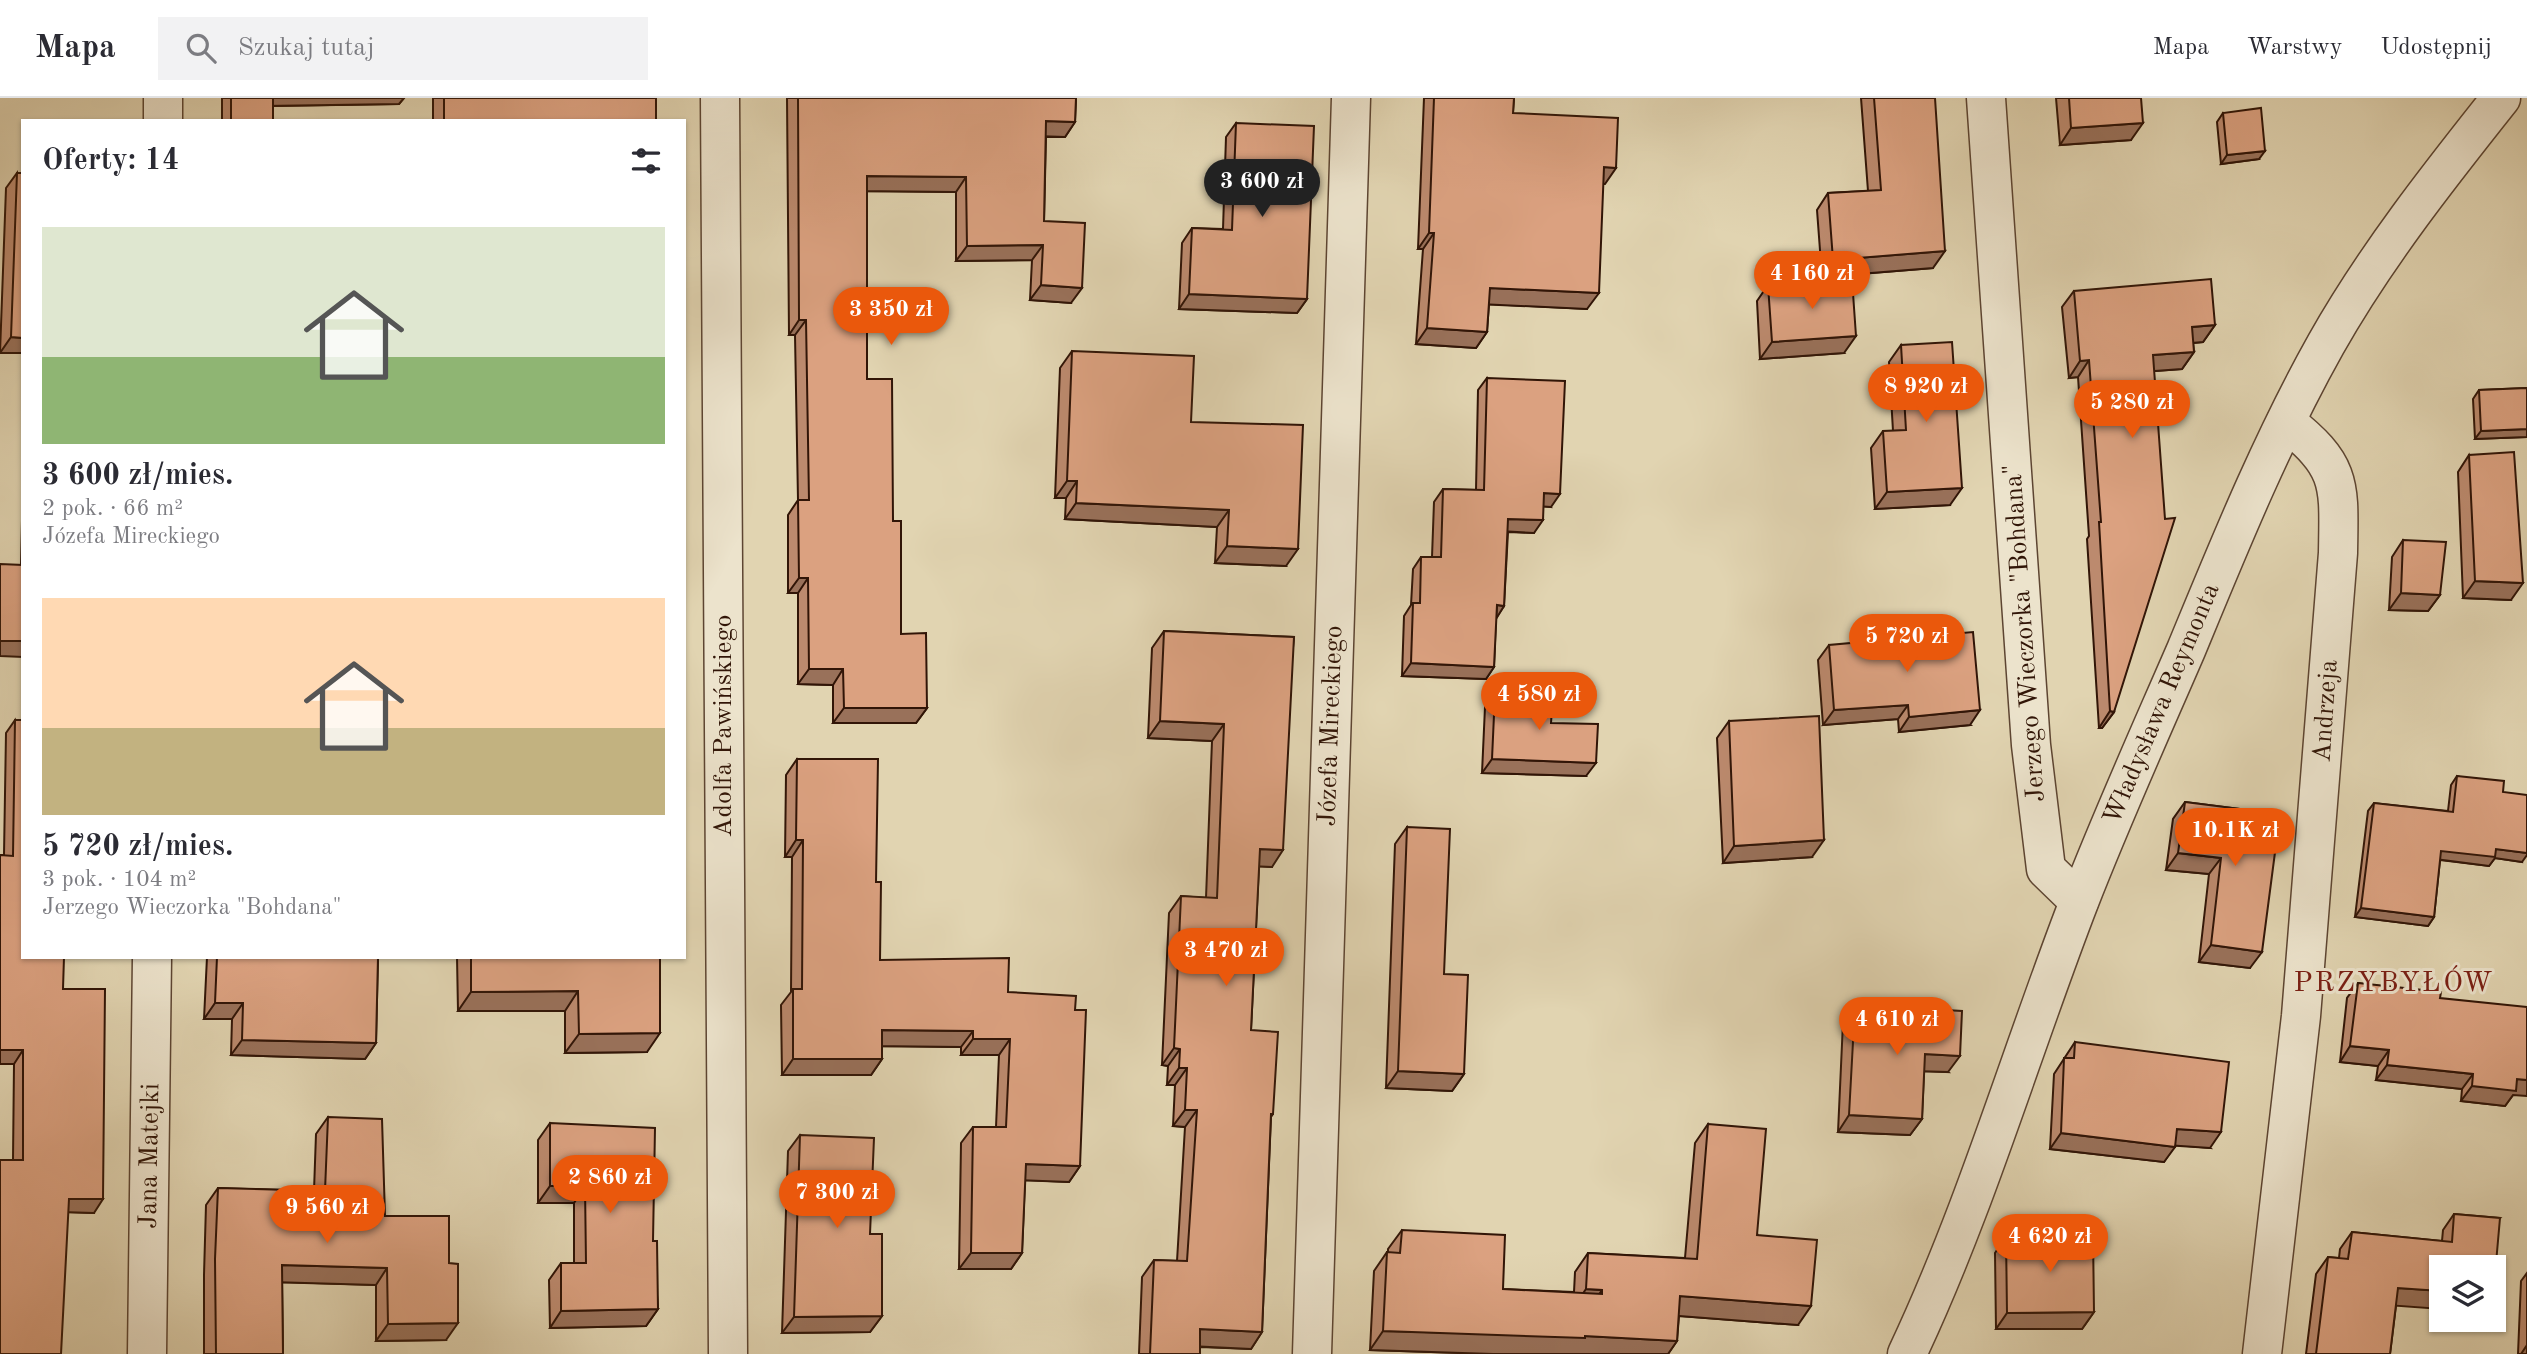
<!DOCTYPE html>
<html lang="pl">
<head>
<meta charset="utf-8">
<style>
  body { margin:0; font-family:"Old Standard TT",serif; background:#f2f2f3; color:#2b2b33; height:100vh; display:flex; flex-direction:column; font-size:26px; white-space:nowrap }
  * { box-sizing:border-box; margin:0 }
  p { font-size:23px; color:#7c7c81 }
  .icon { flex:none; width:38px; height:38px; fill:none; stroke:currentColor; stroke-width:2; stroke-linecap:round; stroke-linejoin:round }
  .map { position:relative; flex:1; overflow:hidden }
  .sheet { position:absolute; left:21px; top:21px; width:665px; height:840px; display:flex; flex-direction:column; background:#fff; border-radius:0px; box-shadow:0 2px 5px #0004 }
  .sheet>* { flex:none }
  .buttons { position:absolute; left:2429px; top:1157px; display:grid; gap:14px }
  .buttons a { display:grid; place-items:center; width:77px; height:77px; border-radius:0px; background:#fff; box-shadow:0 2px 5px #0004; font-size:35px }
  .price { position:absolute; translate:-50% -60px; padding:0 16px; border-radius:24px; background:#ea580c; color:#fff; font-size:23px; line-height:46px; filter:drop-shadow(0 2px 4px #0008) }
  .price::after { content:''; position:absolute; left:50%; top:42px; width:21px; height:16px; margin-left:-10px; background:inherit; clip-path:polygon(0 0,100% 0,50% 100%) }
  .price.selected { background:#222; color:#fff }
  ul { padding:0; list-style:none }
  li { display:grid; align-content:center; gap:14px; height:371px; padding:0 21px }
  li span { display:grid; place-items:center; height:217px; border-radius:0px; color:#555 }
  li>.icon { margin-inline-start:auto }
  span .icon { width:126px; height:126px; fill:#fffc; stroke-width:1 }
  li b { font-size:30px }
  h2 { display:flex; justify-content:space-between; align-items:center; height:84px; padding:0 21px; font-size:30px }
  header { display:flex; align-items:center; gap:42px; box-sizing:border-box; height:98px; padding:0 35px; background:#fff; border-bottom:2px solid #e1e1e2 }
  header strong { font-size:33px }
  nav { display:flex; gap:38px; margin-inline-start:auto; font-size:24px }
  .search { width:490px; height:63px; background:#f2f2f3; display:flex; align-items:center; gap:18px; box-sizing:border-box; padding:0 24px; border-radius:0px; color:#7c7c81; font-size:26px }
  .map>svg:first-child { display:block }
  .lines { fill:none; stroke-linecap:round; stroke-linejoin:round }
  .minor-casing { stroke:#5d4532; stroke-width:41 }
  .minor { stroke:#ece3cc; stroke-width:38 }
  .wall { fill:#bc8a6e; stroke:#311507; stroke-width:2 }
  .shaded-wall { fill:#99715a; stroke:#311507; stroke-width:2 }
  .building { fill:#dba180; stroke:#311507; stroke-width:2 }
  .labels { text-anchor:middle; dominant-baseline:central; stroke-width:6; stroke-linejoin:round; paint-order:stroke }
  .street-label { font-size:26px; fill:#311507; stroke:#ece3cc }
  .neighbourhood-label { font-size:28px; letter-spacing:2px; fill:#7a1f14; stroke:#ece3cc }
</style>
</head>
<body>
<header>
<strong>Mapa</strong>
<div class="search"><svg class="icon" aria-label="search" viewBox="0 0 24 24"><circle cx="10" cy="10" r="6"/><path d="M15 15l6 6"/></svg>Szukaj tutaj</div>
<nav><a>Mapa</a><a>Warstwy</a><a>Udostępnij</a></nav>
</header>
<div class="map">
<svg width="2527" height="1256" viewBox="0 0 2527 1256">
  <rect width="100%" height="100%" fill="#e1d4b1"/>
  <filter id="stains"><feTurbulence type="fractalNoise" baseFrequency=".00286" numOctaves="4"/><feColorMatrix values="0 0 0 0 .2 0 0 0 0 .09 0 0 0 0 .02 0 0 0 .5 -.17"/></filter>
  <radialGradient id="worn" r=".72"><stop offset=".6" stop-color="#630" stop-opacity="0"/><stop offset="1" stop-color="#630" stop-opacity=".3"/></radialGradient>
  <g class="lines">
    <defs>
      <g id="minor">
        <polyline points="720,0 728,1256"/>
        <polyline points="1986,0 2031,647 2046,771 2079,803"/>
        <polyline points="163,23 163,0"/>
        <polyline points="147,1256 152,859"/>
        <polyline points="1312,1256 1351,0"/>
        <path d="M1907 1256C1976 1110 2021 954 2079 804 2112 719 2150 635 2186 552 2229 448 2271 344 2326 246 2375 159 2439 78 2501 0"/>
        <path d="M2262 1256 2301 918 2338 455C2339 386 2343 369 2286 324"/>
      </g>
    </defs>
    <use href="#minor" class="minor-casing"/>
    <use href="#minor" class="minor"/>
  </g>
  <g class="wall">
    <polygon points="222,0 404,0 399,6 273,8 273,23 222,23"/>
    <rect x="433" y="0" width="223" height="23"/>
    <polygon points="787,0 1076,0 1075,24 1065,39 1046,39 1044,123 1071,205 1030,202 1032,162 956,163 956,94 867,93 867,281 893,423 901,536 927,610 916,625 833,625 833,587 798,586 798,495 788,495 788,417 798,402 795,237 789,237"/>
    <polygon points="1424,0 1514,0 1513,15 1605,86 1603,85 1587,211 1489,206 1487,234 1476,250 1416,246 1423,151 1418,151"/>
    <polygon points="1861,0 1935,0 1933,170 1822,179 1817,112 1828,95 1868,93"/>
    <polygon points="2056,0 2141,0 2131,42 2060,47"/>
    <polygon points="2223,15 2259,61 2221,66 2217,24"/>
    <polygon points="1236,25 1307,201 1297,215 1179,211 1182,145 1192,130 1223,131 1226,39"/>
    <polygon points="17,75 23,255 0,255 6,90"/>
    <polygon points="1768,187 1844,255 1760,261 1757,203"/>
    <polygon points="2074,193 2215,227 2203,244 2193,245 2194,254 2182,271 2154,273 2114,614 2102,630 2099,630 2087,441 2089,438 2078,279 2069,280 2062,209"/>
    <polygon points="1901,247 1950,407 1875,411 1871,350 1883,333 1893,333 1889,264"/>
    <polygon points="1072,253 1191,324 1286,468 1215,465 1217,429 1065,421 1066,400 1055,400 1060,270"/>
    <polygon points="1487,280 1551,409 1543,408 1534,435 1508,434 1504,508 1496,520 1494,569 1486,581 1402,578 1404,518 1411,507 1413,471 1421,459 1432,459 1434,404 1443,391 1476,392 1478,292"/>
    <polygon points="2527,290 2527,339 2475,341 2473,301 2479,292"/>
    <polygon points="2469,357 2511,502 2463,500 2458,374"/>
    <polygon points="23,378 23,559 21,467"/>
    <polygon points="2403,442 2440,497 2428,513 2389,512 2392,459"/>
    <polygon points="1164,533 1294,539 1272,769 1259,768 1251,932 1273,1016 1271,1019 1262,1234 1251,1251 1200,1249 1200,1256 1139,1256 1142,1179 1154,1162 1177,1163 1185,1029 1173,1028 1175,987 1167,987 1168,968 1162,967 1169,815 1181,798 1206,800 1212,643 1148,640 1152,550"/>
    <polygon points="1829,547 1970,627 1899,634 1898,621 1823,627 1818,562"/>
    <polygon points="1495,595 1551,625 1586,678 1482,675 1485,609"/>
    <polygon points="15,622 63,891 94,1115 69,1114 13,1062 14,966 0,966 0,757 4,757 6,635"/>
    <polygon points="1729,623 1812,759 1723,765 1717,640"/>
    <polygon points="797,661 876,784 880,862 1075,912 1080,1068 1069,1084 1025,1082 1022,1155 1011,1171 959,1171 961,1045 973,1029 996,1029 999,957 961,957 961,949 882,948 882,961 871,977 782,977 781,907 791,894 792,759 785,759 786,677"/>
    <polygon points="2457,678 2503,694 2522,764 2495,760 2489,768 2440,762 2434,819 2428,828 2355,819 2368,713 2374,705 2448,713 2451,687"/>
    <polygon points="2185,704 2280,716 2250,870 2199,864 2209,776 2166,772 2173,721"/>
    <polygon points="1407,729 1444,876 1464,976 1452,993 1386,990 1395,746"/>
    <polygon points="207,859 378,859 376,945 365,961 231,957 232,921 204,921"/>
    <polygon points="457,859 660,859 647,954 565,955 565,913 458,913"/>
    <polygon points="2358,885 2440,900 2513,997 2505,1008 2461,1003 2462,991 2376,982 2378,968 2340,964 2347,900"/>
    <polygon points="1855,907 1948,974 1924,973 1922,1021 1910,1037 1838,1034 1843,924"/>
    <polygon points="2075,944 2210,1050 2175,1047 2164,1064 2050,1051 2054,976"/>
    <polygon points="328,1019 385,1118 446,1242 376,1243 376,1187 282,1184 283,1256 204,1256 204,1177 206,1107 218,1090 314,1093 316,1036"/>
    <polygon points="550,1025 653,1143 658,1211 646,1228 550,1230 549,1182 561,1165 574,1165 574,1105 538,1105 538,1042"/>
    <polygon points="1708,1026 1798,1227 1679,1218 1677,1243 1668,1256 1493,1256 1370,1252 1374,1173 1387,1154 1388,1154 1388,1151 1402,1132 1503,1191 1574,1194 1575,1174 1588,1155 1685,1160 1695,1045"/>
    <polygon points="800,1037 870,1136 882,1218 870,1234 782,1235 788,1053"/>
    <polygon points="2454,1116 2500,1120 2396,1208 2390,1256 2306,1256 2316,1176 2328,1159 2339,1160 2340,1151 2352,1134 2442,1143 2443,1132"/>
    <polygon points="2006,1138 2094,1214 2082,1231 1996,1231 1995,1155"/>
    <polygon points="2527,1175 2527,1256 2518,1256 2521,1183"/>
  </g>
  <g class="shaded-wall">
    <polygon points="270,0 404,0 399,6 264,8"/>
    <polygon points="1046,23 1075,24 1065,39 1035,38"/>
    <polygon points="2143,25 2131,42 2060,47 2071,30"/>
    <polygon points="2265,53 2259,61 2221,66 2227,57"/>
    <polygon points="1604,69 1616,70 1605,86 1593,85"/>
    <polygon points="867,78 966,79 956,94 856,93"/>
    <polygon points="1429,135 1434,135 1423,151 1418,151"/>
    <polygon points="1043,147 1032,162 956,163 967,148"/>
    <polygon points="1945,153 1933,170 1822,179 1833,162"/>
    <polygon points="1041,187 1082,190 1071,205 1030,202"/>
    <polygon points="1490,190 1599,195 1587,211 1479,206"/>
    <polygon points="1189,196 1307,201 1297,215 1179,211"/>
    <polygon points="799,222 806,222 795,237 789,237"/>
    <polygon points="2215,227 2203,244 2180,246 2192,229"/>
    <polygon points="1427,230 1487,234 1476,250 1416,246"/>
    <polygon points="1856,238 1844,255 1760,261 1772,244"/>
    <polygon points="11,239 23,240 23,255 0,255"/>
    <polygon points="2194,254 2182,271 2141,274 2153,257"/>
    <polygon points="2089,262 2078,279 2069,280 2080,263"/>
    <polygon points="2527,331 2527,339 2475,341 2481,333"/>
    <polygon points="1067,383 1077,383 1066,400 1055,400"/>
    <polygon points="1962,390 1950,407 1875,411 1887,394"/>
    <polygon points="1544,395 1560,396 1551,409 1535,408"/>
    <polygon points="1076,405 1229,412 1217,429 1065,421"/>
    <polygon points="1508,421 1543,422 1534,435 1499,433"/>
    <polygon points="1227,448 1298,451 1286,468 1215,465"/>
    <polygon points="799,480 808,480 798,495 788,495"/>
    <polygon points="2475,483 2523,485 2511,502 2463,500"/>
    <polygon points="2401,495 2440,497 2428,513 2389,512"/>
    <polygon points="1497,507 1504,508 1496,521"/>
    <polygon points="0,543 23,543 23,559 0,558"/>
    <polygon points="1411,565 1494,569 1486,581 1402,578"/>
    <polygon points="809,571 843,571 833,587 798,586"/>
    <polygon points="1908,607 1898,621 1823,627 1834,612"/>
    <polygon points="844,610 927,610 916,625 833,625"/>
    <polygon points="1980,612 1970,627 1899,634 1909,619"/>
    <polygon points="2110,613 2114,614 2102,630 2099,630"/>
    <polygon points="1160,623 1224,626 1212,643 1148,640"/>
    <polygon points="1492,661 1596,665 1586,678 1482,675"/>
    <polygon points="796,742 803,742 792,759 785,759"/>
    <polygon points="1824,742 1812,759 1723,765 1734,748"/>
    <polygon points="1260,751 1283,752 1272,769 1249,768"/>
    <polygon points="2496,751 2527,755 2527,757 2522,764 2495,760 2489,768 2435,761 2441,753"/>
    <polygon points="2178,755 2221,760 2209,776 2166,772"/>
    <polygon points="2361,810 2434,819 2428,828 2355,819"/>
    <polygon points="2211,847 2262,854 2250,870 2199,864"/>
    <polygon points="578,893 565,913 458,913 471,894"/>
    <polygon points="215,905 243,905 232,921 204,921"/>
    <polygon points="882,932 973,933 961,949 871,948"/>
    <polygon points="660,935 647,954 565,955 579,936"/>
    <polygon points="973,941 1010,941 999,957 961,957"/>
    <polygon points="242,942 376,945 365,961 231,957"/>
    <polygon points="2350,948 2389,952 2378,968 2340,964"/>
    <polygon points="1174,950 1180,951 1168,968 1162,967"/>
    <polygon points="0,952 23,952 14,966 0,966"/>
    <polygon points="1925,956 1960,958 1948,974 1914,973"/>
    <polygon points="793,961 882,961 871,977 782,977"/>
    <polygon points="2387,967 2473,976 2462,991 2376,982"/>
    <polygon points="1179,970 1187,970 1175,987 1167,987"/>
    <polygon points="1398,973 1464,976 1452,993 1386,990"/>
    <polygon points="2517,981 2527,982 2527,998 2513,997 2505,1008 2461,1003 2472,988"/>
    <polygon points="1185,1012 1197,1012 1185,1029 1173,1028"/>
    <polygon points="1849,1017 1922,1021 1910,1037 1838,1034"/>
    <polygon points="2177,1031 2221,1034 2210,1050 2166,1047"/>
    <polygon points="2061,1035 2175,1049 2164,1064 2050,1051"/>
    <polygon points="1026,1066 1080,1068 1069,1084 1015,1082"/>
    <polygon points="550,1088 585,1088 574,1105 538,1105"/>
    <polygon points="69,1101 103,1101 94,1115 60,1114"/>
    <polygon points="971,1155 1022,1155 1011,1171 959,1171"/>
    <polygon points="282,1167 387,1170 376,1187 270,1184"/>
    <polygon points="2398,1190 2441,1193 2441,1211 2386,1207"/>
    <polygon points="1586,1191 1602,1192 1589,1211 1573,1210"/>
    <polygon points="1680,1198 1811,1208 1798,1227 1666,1217"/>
    <polygon points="658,1211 646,1228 550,1230 561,1213"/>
    <polygon points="2094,1214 2082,1231 1996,1231 2007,1215"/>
    <polygon points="882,1218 870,1234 782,1235 794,1219"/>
    <polygon points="458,1225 446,1242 376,1243 388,1226"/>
    <polygon points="1200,1231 1262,1234 1251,1251 1189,1248"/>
    <polygon points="1383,1233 1585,1238 1677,1243 1668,1256 1493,1256 1370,1252"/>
    <polygon points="2527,1247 2527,1256 2521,1256"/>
  </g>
  <g class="building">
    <rect x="231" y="0" width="42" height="23"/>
    <rect x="444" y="0" width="212" height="23"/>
    <polygon points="798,0 1076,0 1075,24 1046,23 1044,123 1085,125 1082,190 1041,187 1043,147 967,148 966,79 867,78 867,281 892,281 893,423 901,423 901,536 926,535 927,610 844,610 843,571 809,571 808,480 799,480 798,402 809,402 806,222 799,222"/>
    <polygon points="1434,0 1514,0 1513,15 1618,20 1616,70 1604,69 1599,195 1490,190 1487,234 1427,230 1434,135 1429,135"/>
    <polygon points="1874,0 1935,0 1945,153 1833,162 1828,95 1881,92"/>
    <polygon points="2069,0 2141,0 2143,25 2071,30"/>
    <polygon points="2261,10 2265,53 2227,57 2223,15"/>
    <polygon points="1236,25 1314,28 1307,201 1189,196 1192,130 1232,132"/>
    <polygon points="17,75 23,75 23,240 11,239"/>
    <polygon points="1852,181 1856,238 1772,244 1768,187"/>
    <polygon points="2211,181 2215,227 2192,229 2194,254 2153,257 2165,421 2175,420 2114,614 2110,613 2099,424 2101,424 2089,262 2080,263 2074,193"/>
    <polygon points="1952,244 1962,390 1887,394 1883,333 1906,332 1901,247"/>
    <polygon points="1072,253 1194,258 1191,324 1303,327 1298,451 1227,448 1229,412 1076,405 1077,383 1067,383"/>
    <polygon points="1487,280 1565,283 1560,396 1544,395 1543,422 1508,421 1504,508 1497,507 1494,569 1411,565 1413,505 1420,505 1421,459 1441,459 1443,391 1484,392"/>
    <polygon points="2527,290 2527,331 2481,333 2479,292"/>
    <polygon points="2514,354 2523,485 2475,483 2469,357"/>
    <polygon points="2403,442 2446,444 2440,497 2401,495"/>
    <polygon points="0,466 23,467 23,543 0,543"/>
    <polygon points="1164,533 1294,539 1283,752 1260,751 1251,932 1278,934 1273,1016 1271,1016 1262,1234 1200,1231 1200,1256 1150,1256 1154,1162 1187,1163 1197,1012 1185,1012 1187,970 1179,970 1180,951 1174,950 1181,798 1217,800 1224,626 1160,623"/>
    <polygon points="1973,534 1980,612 1909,619 1908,607 1834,612 1829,547"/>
    <polygon points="1495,595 1553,597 1551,625 1598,626 1596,665 1492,661"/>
    <polygon points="1819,618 1824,742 1734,748 1729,623"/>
    <polygon points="15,622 23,622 23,859 64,859 63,891 105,891 103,1101 69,1101 61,1256 0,1256 0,1062 23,1062 23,952 0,952 0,757 13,758"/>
    <polygon points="797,661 878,661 876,784 881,784 880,862 1009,860 1008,894 1076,898 1075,912 1086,912 1080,1068 1026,1066 1022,1155 971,1155 973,1029 1006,1029 1010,941 973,941 973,933 882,932 882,961 793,961 793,891 802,891 803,742 796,742"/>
    <polygon points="2457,678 2504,683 2503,694 2527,697 2527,755 2496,751 2495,759 2441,753 2434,819 2361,810 2374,705 2453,714"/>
    <polygon points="2185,704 2280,716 2262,854 2211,847 2221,760 2178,755"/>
    <polygon points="1407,729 1450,731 1444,876 1468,877 1464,976 1398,973"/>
    <polygon points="217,859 378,859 376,945 242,942 243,905 215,905"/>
    <polygon points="471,859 660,859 660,935 579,936 578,893 471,894"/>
    <polygon points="2358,885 2441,894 2440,900 2527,909 2527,982 2517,981 2516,993 2472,988 2473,976 2387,967 2389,952 2350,948"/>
    <polygon points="1855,907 1962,913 1960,958 1925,956 1922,1021 1849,1017"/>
    <polygon points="2075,944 2229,964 2221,1034 2177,1031 2175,1049 2061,1035 2064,960 2074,960"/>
    <polygon points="328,1019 382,1021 385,1118 449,1118 449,1165 458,1166 458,1225 388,1226 387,1170 282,1167 283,1256 216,1256 215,1161 218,1090 325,1093"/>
    <polygon points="550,1025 655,1030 653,1143 657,1143 658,1211 561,1213 561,1165 586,1165 585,1088 550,1088"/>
    <polygon points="1708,1026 1766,1031 1757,1137 1817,1142 1811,1208 1680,1198 1677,1243 1585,1238 1585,1240 1383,1233 1387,1154 1400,1155 1402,1132 1505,1137 1503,1191 1602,1196 1602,1192 1586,1191 1588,1155 1697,1161"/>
    <polygon points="800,1037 874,1040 870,1136 882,1136 882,1218 794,1219"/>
    <polygon points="2454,1116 2500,1120 2494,1188 2494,1169 2441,1169 2441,1193 2398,1190 2390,1256 2316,1256 2328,1159 2348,1161 2352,1134 2452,1144"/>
    <polygon points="2093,1137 2094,1214 2007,1215 2006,1138"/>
  </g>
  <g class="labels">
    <g class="street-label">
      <text transform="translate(2025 535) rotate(-94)">Jerzego Wieczorka "Bohdana"</text>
      <text transform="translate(2162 606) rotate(-67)">Władysława Reymonta</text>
      <text transform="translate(2326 613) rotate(-86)">Andrzeja</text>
      <text transform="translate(724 628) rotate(-90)">Adolfa Pawińskiego</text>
      <text transform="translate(1331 628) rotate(-88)">Józefa Mireckiego</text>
      <text transform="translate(150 1058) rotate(-89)">Jana Matejki</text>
    </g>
    <g class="neighbourhood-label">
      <text x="2394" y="886">PRZYBYŁÓW</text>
    </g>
  </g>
  <rect width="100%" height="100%" filter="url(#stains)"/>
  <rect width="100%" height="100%" fill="url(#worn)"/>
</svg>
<div class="buttons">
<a><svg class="icon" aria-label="layers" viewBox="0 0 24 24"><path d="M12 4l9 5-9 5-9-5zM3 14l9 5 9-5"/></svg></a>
</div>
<b class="price selected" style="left:1262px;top:121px">3 600 zł</b>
<b class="price" style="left:1812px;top:213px">4 160 zł</b>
<b class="price" style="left:891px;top:249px">3 350 zł</b>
<b class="price" style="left:1926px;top:326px">8 920 zł</b>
<b class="price" style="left:2132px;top:342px">5 280 zł</b>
<b class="price" style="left:1907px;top:576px">5 720 zł</b>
<b class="price" style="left:1539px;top:634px">4 580 zł</b>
<b class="price" style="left:2235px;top:770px">10.1K zł</b>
<b class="price" style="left:1226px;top:890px">3 470 zł</b>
<b class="price" style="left:1897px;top:959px">4 610 zł</b>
<b class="price" style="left:610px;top:1117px">2 860 zł</b>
<b class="price" style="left:837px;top:1132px">7 300 zł</b>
<b class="price" style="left:327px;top:1147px">9 560 zł</b>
<b class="price" style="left:2050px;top:1176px">4 620 zł</b>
<section class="sheet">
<h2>Oferty: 14<svg class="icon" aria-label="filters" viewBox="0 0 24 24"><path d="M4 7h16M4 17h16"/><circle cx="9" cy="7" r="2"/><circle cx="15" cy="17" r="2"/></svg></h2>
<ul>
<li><span style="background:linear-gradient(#dfe7d0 60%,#8fb573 0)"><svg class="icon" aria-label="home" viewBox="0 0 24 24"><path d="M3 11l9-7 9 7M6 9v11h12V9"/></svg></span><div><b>3 600 zł/mies.</b><p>2 pok. · 66 m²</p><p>Józefa Mireckiego</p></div></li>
<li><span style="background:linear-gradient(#ffd9b3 60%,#c2b280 0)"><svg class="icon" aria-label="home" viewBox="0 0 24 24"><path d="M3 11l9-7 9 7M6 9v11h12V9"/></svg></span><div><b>5 720 zł/mies.</b><p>3 pok. · 104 m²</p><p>Jerzego Wieczorka &quot;Bohdana&quot;</p></div></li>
</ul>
</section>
</div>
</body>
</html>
